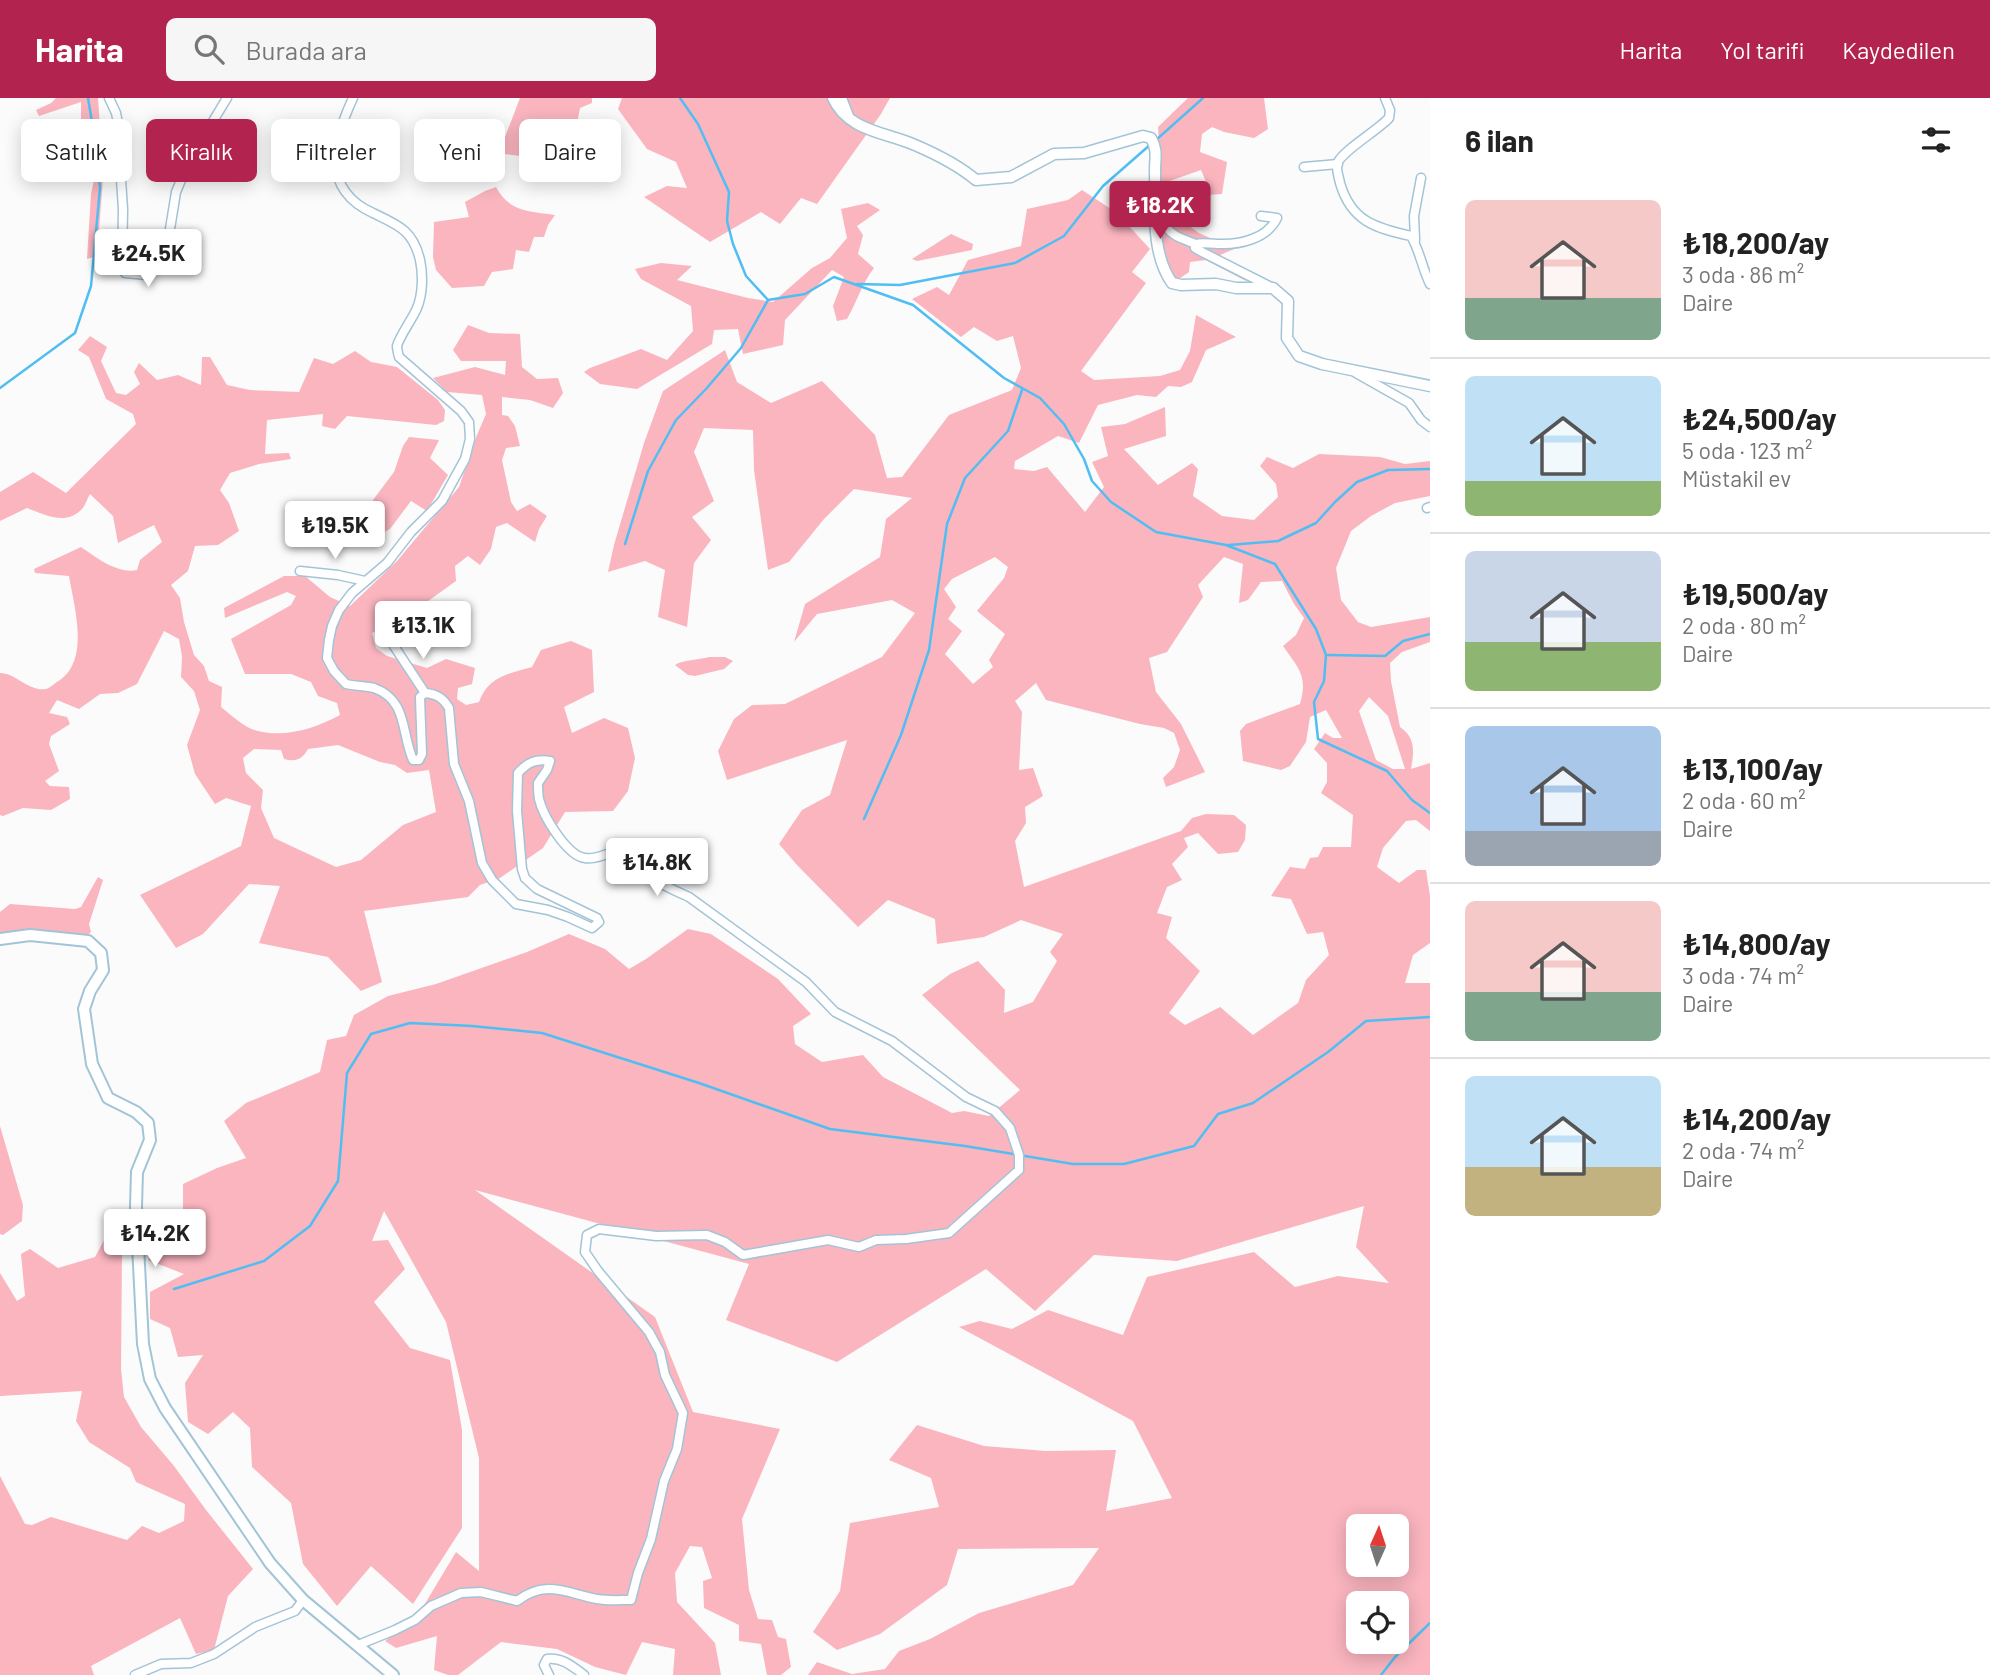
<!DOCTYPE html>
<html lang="tr">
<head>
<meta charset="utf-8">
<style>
  body { margin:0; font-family:Barlow,sans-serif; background:#f6f6f6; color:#222; height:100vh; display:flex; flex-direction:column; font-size:26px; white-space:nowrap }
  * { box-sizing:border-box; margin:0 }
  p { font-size:23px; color:#767676 }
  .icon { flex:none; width:38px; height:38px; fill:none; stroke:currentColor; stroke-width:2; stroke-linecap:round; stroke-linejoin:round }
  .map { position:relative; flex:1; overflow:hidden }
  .details { display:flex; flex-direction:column; background:#fff; width:560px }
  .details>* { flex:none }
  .top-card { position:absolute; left:21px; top:21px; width:665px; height:63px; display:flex; gap:14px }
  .needle { width:46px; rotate:3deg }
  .controls { position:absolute; left:1346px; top:1416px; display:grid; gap:14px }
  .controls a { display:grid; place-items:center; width:63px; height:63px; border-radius:10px; background:#fff; box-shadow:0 4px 18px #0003; font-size:35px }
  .price { position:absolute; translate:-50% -60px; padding:0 16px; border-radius:7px; background:#fff; color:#222; font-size:23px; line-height:46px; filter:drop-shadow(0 2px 4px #0008) }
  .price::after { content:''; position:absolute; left:50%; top:42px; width:21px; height:16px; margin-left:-10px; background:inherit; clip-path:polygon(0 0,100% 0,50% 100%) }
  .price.current { background:#b32350; color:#fff }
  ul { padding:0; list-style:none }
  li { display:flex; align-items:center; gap:21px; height:175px; padding:0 35px }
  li+li { border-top:2px solid #e0e0e0 }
  li span { display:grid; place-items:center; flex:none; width:196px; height:140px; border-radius:10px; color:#555 }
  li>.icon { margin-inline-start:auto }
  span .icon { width:84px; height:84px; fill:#fffc; stroke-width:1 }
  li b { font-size:30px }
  h2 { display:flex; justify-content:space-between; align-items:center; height:84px; padding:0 35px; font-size:30px }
  .tag { padding:0 24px; border-radius:10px; background:#fff; box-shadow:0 4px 18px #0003; font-size:24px; line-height:63px }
  .tag.current { background:#b32350; color:#fff }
  header { display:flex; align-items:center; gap:42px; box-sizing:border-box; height:98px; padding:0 35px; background:#b32350; color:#fff }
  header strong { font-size:33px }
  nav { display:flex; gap:38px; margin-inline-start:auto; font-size:24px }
  .search { width:490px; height:63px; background:#f6f6f6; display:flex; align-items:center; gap:18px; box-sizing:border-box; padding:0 24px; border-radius:10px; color:#767676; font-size:26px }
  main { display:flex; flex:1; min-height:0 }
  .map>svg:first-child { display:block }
  .green { fill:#fab5bf; fill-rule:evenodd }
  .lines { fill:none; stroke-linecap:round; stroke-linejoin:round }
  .stream { stroke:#50bef2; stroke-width:2.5 }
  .minor-casing { stroke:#a3c4d7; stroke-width:11 }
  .tertiary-casing { stroke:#a3c4d7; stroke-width:13 }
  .secondary-casing { stroke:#a3c4d7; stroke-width:14 }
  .minor { stroke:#fff; stroke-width:8 }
  .tertiary { stroke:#fff; stroke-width:10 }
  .secondary { stroke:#fff; stroke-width:10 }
</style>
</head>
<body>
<header>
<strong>Harita</strong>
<div class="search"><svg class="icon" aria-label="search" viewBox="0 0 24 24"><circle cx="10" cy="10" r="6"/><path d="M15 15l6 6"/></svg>Burada ara</div>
<nav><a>Harita</a><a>Yol tarifi</a><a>Kaydedilen</a></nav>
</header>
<main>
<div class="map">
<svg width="1430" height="1577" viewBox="0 0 1430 1577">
  <rect width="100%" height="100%" fill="#fbfbfb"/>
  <g class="green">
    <polygon points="56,0 98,0 101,43 105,54 97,158 87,161 91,96 95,77 81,49 81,4 39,18 36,12 51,5"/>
    <polygon points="520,0 592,0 592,5 580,10 572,51 560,63 505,56 505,39"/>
    <polygon points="622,0 890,0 881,16 817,106 801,100 780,126 761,114 710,144 644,99 667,88 687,90 676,64 647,51 618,11"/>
    <polygon points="1188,0 1264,0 1268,31 1254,40 1224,34 1212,29 1202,36 1200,54 1227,64 1222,96 1208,97 1207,86 1201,72 1164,85 1162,94 1158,29"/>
    <path d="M496 89C509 114 529 113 555 117L548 127 544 139H534L529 154 516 152 513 171 492 174 484 188 452 190 436 172 433 159 434 124 469 119 465 104 485 93Z"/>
    <path d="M1082 92 1117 115 1150 151 1132 174 1146 185 1081 273 1094 282 1160 278 1180 272 1190 253 1196 217 1236 239 1206 252 1192 284 1181 289 1168 288 1156 299 1137 297 1098 307 1079 345 1058 338 1015 363 1014 371 1034 373 1047 369 1085 414 1104 389 1092 364 1108 358 1101 329 1125 326 1165 309 1166 338 1124 351 1158 387 1192 365 1198 371 1193 398 1222 418 1254 422 1278 399 1276 386 1260 368 1267 359 1293 370 1319 356 1380 359 1405 366 1430 363V398L1395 405 1371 418 1351 433 1336 470 1341 502 1358 524 1371 529 1430 519V544L1402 554 1390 565 1391 583 1400 629C1416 640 1414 654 1411 671L1430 665V733L1416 722 1406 723 1383 750 1377 769 1399 785 1417 772H1426L1430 798V845L1413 857 1405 885H1430V1577H808L817 1564 852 1576 885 1571 899 1553 930 1541 979 1515 1073 1487 1099 1450 958 1451 947 1487 880 1536 837 1552 813 1534 840 1493 850 1425 939 1409 931 1380 889 1362 917 1327 984 1348 1045 1353 1116 1352 1106 1413 1172 1400 1133 1323 959 1229 980 1223 1012 1231 1048 1212 1123 1237 1147 1179 1254 1154 1295 1189 1338 1178 1389 1185 1356 1149 1364 1108 1177 1163 1094 1157 1035 1213 986 1171 837 1264 726 1222 749 1166 475 1092 655 1219 693 1314 780 1331 742 1421 749 1492 758 1521 772 1522 778 1539 786 1541 791 1569 781 1577H767L761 1546 739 1543V1527L704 1510 703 1483 712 1480 702 1449 690 1448 675 1475 677 1504 715 1545 721 1577H673L675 1551 642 1544 626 1577 595 1569 557 1551 501 1544 458 1577H448L434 1572 437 1538 396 1550 385 1543 420 1514 456 1454 479 1473V1360L446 1224 384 1113 372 1143 388 1142 405 1171 374 1204 410 1250 450 1262 462 1332V1430L413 1506 371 1468 337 1508 303 1466 291 1405 252 1369 250 1330 233 1314 208 1336 188 1324 185 1285 203 1257 178 1259 170 1230 150 1221V1194L184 1176 148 1162 159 1148 183 1129V1086L217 1070 246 1060 224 1023 246 1005 320 974 327 942 346 938 354 917 388 898 436 886 527 854 569 836 605 851 629 871 646 861 688 831 711 836 778 881 811 916 793 928 795 946 822 964 863 957 883 979 952 1015 964 1013 989 1018 1020 992 922 897 950 876 978 863 1005 892 1004 915 1033 904 1057 863 1050 854 1063 836 1021 822 984 839 937 846 935 821 888 802 858 829 797 767 779 746 802 712 830 697 847 642 727 682 718 653 734 621 752 607 785 606 882 559 915 515 892 502 817 516 794 544 805 506 880 459 886 421 912 400 854 391 824 421 789 464 768 472 754 372 753 332 704 330 694 354 714 403 692 419 711 442 694 465 687 529 658 519 665 472 645 463 608 474 614 447 644 345 663 293 725 252 737 284 771 305 822 283 875 337 887 380 902 379 949 317 1012 292 1021 270 1013 238 997 243 974 229 961 239 912 201 937 189 949 197 968 162 1021 148 1027 111 1068 102ZM995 459 1008 469 1004 480 977 513 1005 536 989 562 993 569 973 586 945 556 962 533 948 521 956 509 944 491 952 481ZM1224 459 1243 466 1239 505 1248 502 1261 484 1282 483 1294 506 1304 520 1296 537 1283 548C1299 571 1308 578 1300 606L1246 626 1240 633 1243 663 1281 672 1290 668 1306 644 1310 619 1326 612 1342 640H1333L1325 635 1314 651 1327 665V684L1321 695 1353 717 1351 749H1323L1318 759 1310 760 1305 771 1290 769 1271 798 1291 801 1307 836 1323 834 1329 857 1306 882 1298 905 1253 937 1220 909 1185 927 1169 915 1200 873 1166 840 1172 819 1157 815 1167 789 1182 782 1172 766 1188 749 1184 740 1198 735 1218 756 1238 754 1245 742 1246 727 1234 717 1206 716 1192 720 1181 733 1024 789 1015 743 1026 725 1025 709 1043 698 1033 670 1019 672 1022 614 1015 603 1036 585 1046 602 1140 626 1164 630 1174 635 1180 652 1174 669 1163 680 1166 689 1205 674 1181 626 1156 594 1149 560 1167 554 1203 499 1198 487ZM1369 599 1388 618 1405 671H1393L1376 662 1359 613ZM1358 1428H1396V1466H1358ZM1358 1505H1396V1544H1358Z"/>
    <path d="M868 105 880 112 857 128 863 137 858 156 874 170C862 185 857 204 847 221L837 223 833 208 844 179 832 172 785 222 783 247 743 256 738 231 714 232 712 246 637 291 600 286 584 274 590 270 641 251 667 262 693 233 691 208 641 181 635 171 661 165 692 168 677 182 748 200 773 204 812 170 830 160 847 140 841 111Z"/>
    <polygon points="1181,122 1199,135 1234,151 1220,157 1246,183 1206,162 1190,164 1189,174 1179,181 1174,180 1163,162 1159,125"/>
    <polygon points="951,136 973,146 972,152 917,163 912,161"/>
    <path d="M468 227 489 235 520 236 522 269 537 281 558 280 563 295 553 310 530 302 502 299V317L508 318 515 328 520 348 506 350 502 362 511 404 517 413 530 406 547 418 539 431 535 444 507 425 496 429 491 451 480 467 468 458 455 468 456 483 410 516 372 535 376 550 387 558 427 570 446 561 475 570 472 586 458 590 457 601 466 607 479 604C488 579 507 576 532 569L541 552 571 543 592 552 594 594 564 609 572 635 604 620 628 630 635 660 628 693 613 713 565 714 543 750 500 780 480 787 468 799 364 813 382 884 361 893 328 859 259 845 280 788 249 786 203 836 176 850 140 797 241 748 251 708 226 700 215 706 195 676 187 647 200 612 194 593 181 579 182 559 179 541 164 533 137 586 118 595 100 596 79 611 57 602 49 615 67 619 70 626 51 638 49 646 59 673 45 683 50 688 69 689 70 701 51 712 23 710 3 718 0 717V575C16 575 29 594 46 591 50 590 56 584 60 582 90 561 74 508 69 478L35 475 34 471 81 449C97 460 117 476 137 472L140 462 162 444 154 427 118 445 113 418 90 396C87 401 85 408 82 411 66 428 45 417 27 410L0 423V394L33 374 66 395 136 326 133 316 106 301 89 259 78 252 90 238 107 249 101 263 116 295 126 297 140 286 134 274 139 265 157 282 178 277 201 287 202 259H210L227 287 250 292 299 294 314 260 333 266 355 253 371 264 397 269 438 302 445 312 444 323 436 327 347 318 335 331 322 328 323 316 267 322 265 356 289 355 291 361 259 366 230 375 220 392 229 405 239 433 218 447 195 448 188 473 171 487 180 500 184 524 194 557 204 568 209 583 222 589 221 609C231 617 246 631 258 633 286 640 316 630 340 617L337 605 318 598 311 584 291 576H245L231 541 291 507 296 498 287 494 225 520 224 510 284 478H305L330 499 350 508 397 463 459 389 477 337 486 316 482 297 447 294 433 280 475 269 505 277 506 263H461L453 252ZM338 647 380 664 395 667 407 675 429 672 436 714 403 727 361 762 336 769 274 740 261 710 263 692 246 675 243 660 254 651 281 652 284 661C295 664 302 662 308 651Z"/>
    <polygon points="409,339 439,342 430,360 448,377 427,413 411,403 390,431 381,436 373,402 394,374 403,348"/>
    <path d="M709 559H725L733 563 724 571 695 578 688 577 675 567C682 562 699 562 709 559Z"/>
    <polygon points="98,779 103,782 89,826 91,834 85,839 0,837 0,814 10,806 75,811 81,809"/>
    <polygon points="0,1028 23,1107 22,1123 3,1137 0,1136"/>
    <polygon points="120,1120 122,1156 121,1271 124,1299 141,1329 174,1368 206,1412 253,1471 228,1498 214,1552 196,1556 180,1520 91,1568 94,1577 0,1577 0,1378 25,1426 32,1427 51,1419 127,1442 142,1428 159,1435 184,1423 185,1406 136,1384 130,1370 89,1344 76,1323 82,1293 0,1298 0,1175 17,1203 25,1198 21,1156 30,1151 58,1170 95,1159 109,1133"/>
  </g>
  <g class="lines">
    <g class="stream">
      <polyline points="680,0 698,26 729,94 727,123 733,146 746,178 768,202 805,196 834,179 913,207 1004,280 1040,300 1064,326 1084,361 1092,383 1111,404 1156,434 1226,447 1275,466 1316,531 1326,557 1324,583 1314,604 1318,641 1387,673 1412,702 1430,715"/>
      <polyline points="1156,42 1203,0"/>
      <polyline points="857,186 900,187 1015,165 1064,138 1103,88 1151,46"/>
      <polyline points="0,290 75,235 91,188 100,90 97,54 88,0"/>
      <polyline points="625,446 648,373 676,322 706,291 741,250 768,202"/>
      <polyline points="1229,447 1278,443 1316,425 1335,404 1357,384 1388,372 1430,371"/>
      <polyline points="1328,557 1385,558 1403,543 1430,536"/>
      <polyline points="864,721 901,637 929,552 947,426 965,380 1008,333 1022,292"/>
      <polyline points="174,1191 264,1163 310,1128 338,1083 347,975 371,936 410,925 472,928 542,935 699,985 830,1031 965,1048 1073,1066 1124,1066 1194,1048 1218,1016 1253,1005 1328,954 1366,923 1430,919"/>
      <polyline points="1381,1577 1395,1559 1430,1525"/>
    </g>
    <defs>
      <g id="minor">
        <polyline points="109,0 116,15 120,35 119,53 123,111 122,168 125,175 147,177 175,153 170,131 176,94 189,63 227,0"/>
        <path d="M353 0C333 43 320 91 373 115 398 127 413 132 420 162 423 176 423 196 417 210 413 220 399 239 397 248 397 251 398 255 399 259L461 313 469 324 470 341 465 361 442 403 411 434 387 465 352 495 339 512 332 528 329 542 327 560 334 573 346 586C355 588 366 588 374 590 408 602 401 635 413 662H419L422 656 420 599 425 595C437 596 443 600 449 610L454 666 469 703 482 765 492 782 516 806 548 812 568 819 592 830 599 824 597 820 537 791 525 780 522 771 517 713 518 675C527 665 536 660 550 663L547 672 538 685C538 690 538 696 539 701 543 718 567 758 585 760 600 763 611 749 626 757 636 762 642 773 651 779 663 788 676 793 689 799L806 884 835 914 892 943 966 999 995 1013 1010 1030 1019 1057V1072L949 1135 906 1141 876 1142 859 1149 828 1142 743 1157 725 1144 707 1137 656 1138 599 1131 587 1137 585 1154 598 1173 649 1234 660 1254 665 1277 683 1315 677 1351 664 1383 651 1441 638 1475 631 1502C620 1502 608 1503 597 1501 566 1495 546 1481 517 1503L481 1494 461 1495 431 1508 415 1522 395 1532 358 1547"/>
        <polyline points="842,0 849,18"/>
        <path d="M1385 0 1390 12 1389 20C1378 32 1344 52 1338 64 1335 70 1339 79 1340 85 1351 123 1375 130 1411 138 1420 153 1422 170 1430 186"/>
        <polyline points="1304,69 1338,66"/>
        <path d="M1156 103C1162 109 1161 115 1164 124 1169 138 1183 141 1196 146"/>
        <path d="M1261 118 1277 120C1267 141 1239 147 1218 146 1210 146 1203 144 1196 146L1195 150 1202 154 1273 190"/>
        <polyline points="1415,142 1414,118 1421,80"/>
        <polyline points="1356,275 1409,305 1421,322 1430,329"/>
        <polyline points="1427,410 1430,409"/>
        <polyline points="300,473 338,477 365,483"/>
        <polyline points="394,548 425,595"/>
        <polyline points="135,1577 161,1566 191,1565 214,1556 255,1529 295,1513 303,1502"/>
        <path d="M549 1577 544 1567 547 1561C562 1559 572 1568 584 1577"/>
      </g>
      <path id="tertiary" d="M833 0C848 33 885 34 915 47 936 56 958 67 976 82L1011 79 1054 56 1084 55 1143 38 1151 40C1158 53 1155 59 1155 72 1156 108 1150 154 1172 185L1181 187 1216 186 1236 190H1273L1288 203 1287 240 1299 258 1322 266 1430 288"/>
      <polyline id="secondary" points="0,841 30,837 88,843 101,855 103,872 90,893 84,911 92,966 108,1000 136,1014 148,1025 150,1042 137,1074 136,1108 143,1246 150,1281 165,1310 270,1465 303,1502 393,1577"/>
    </defs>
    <use href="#minor" class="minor-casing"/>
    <use href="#tertiary" class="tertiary-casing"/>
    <use href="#secondary" class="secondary-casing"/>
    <use href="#minor" class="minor"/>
    <use href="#tertiary" class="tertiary"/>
    <use href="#secondary" class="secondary"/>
  </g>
</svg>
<div class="controls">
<a><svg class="needle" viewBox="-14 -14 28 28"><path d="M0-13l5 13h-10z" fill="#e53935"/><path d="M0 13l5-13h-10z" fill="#767676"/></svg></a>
<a><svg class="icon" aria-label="locate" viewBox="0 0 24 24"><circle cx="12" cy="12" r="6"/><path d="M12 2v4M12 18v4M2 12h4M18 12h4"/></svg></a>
</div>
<b class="price current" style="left:1160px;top:143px">₺18.2K</b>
<b class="price" style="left:148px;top:191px">₺24.5K</b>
<b class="price" style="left:335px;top:463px">₺19.5K</b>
<b class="price" style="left:423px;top:563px">₺13.1K</b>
<b class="price" style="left:657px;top:800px">₺14.8K</b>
<b class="price" style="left:155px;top:1171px">₺14.2K</b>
<div class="top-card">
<a class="tag">Satılık</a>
<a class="tag current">Kiralık</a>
<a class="tag">Filtreler</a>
<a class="tag">Yeni</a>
<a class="tag">Daire</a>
</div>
</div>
<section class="details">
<h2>6 ilan<svg class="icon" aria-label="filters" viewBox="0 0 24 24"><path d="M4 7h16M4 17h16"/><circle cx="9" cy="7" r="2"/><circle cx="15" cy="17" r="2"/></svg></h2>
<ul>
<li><span style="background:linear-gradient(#f6c9c9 70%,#7fa58c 0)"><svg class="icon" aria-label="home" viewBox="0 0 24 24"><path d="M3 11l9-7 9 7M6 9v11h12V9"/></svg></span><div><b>₺18,200/ay</b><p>3 oda · 86 m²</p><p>Daire</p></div></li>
<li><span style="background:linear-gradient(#bfe0f5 75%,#8fb573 0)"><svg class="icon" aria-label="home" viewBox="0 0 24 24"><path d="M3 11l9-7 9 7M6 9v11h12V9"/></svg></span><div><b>₺24,500/ay</b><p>5 oda · 123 m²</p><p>Müstakil ev</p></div></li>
<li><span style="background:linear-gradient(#c9d6e8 65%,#8fb573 0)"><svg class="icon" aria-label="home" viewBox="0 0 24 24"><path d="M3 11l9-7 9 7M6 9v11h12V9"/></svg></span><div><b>₺19,500/ay</b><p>2 oda · 80 m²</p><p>Daire</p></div></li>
<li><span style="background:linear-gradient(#a9c7e8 75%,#9aa5b1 0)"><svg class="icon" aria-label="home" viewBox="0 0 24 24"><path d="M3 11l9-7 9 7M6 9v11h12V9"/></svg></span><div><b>₺13,100/ay</b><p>2 oda · 60 m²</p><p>Daire</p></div></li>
<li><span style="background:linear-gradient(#f6c9c9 65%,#7fa58c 0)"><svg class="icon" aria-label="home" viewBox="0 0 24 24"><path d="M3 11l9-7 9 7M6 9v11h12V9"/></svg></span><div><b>₺14,800/ay</b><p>3 oda · 74 m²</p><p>Daire</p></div></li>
<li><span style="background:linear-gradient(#bfe0f5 65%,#c2b280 0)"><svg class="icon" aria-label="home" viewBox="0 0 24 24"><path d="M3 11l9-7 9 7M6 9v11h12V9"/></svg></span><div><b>₺14,200/ay</b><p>2 oda · 74 m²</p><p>Daire</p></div></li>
</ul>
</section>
</main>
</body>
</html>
